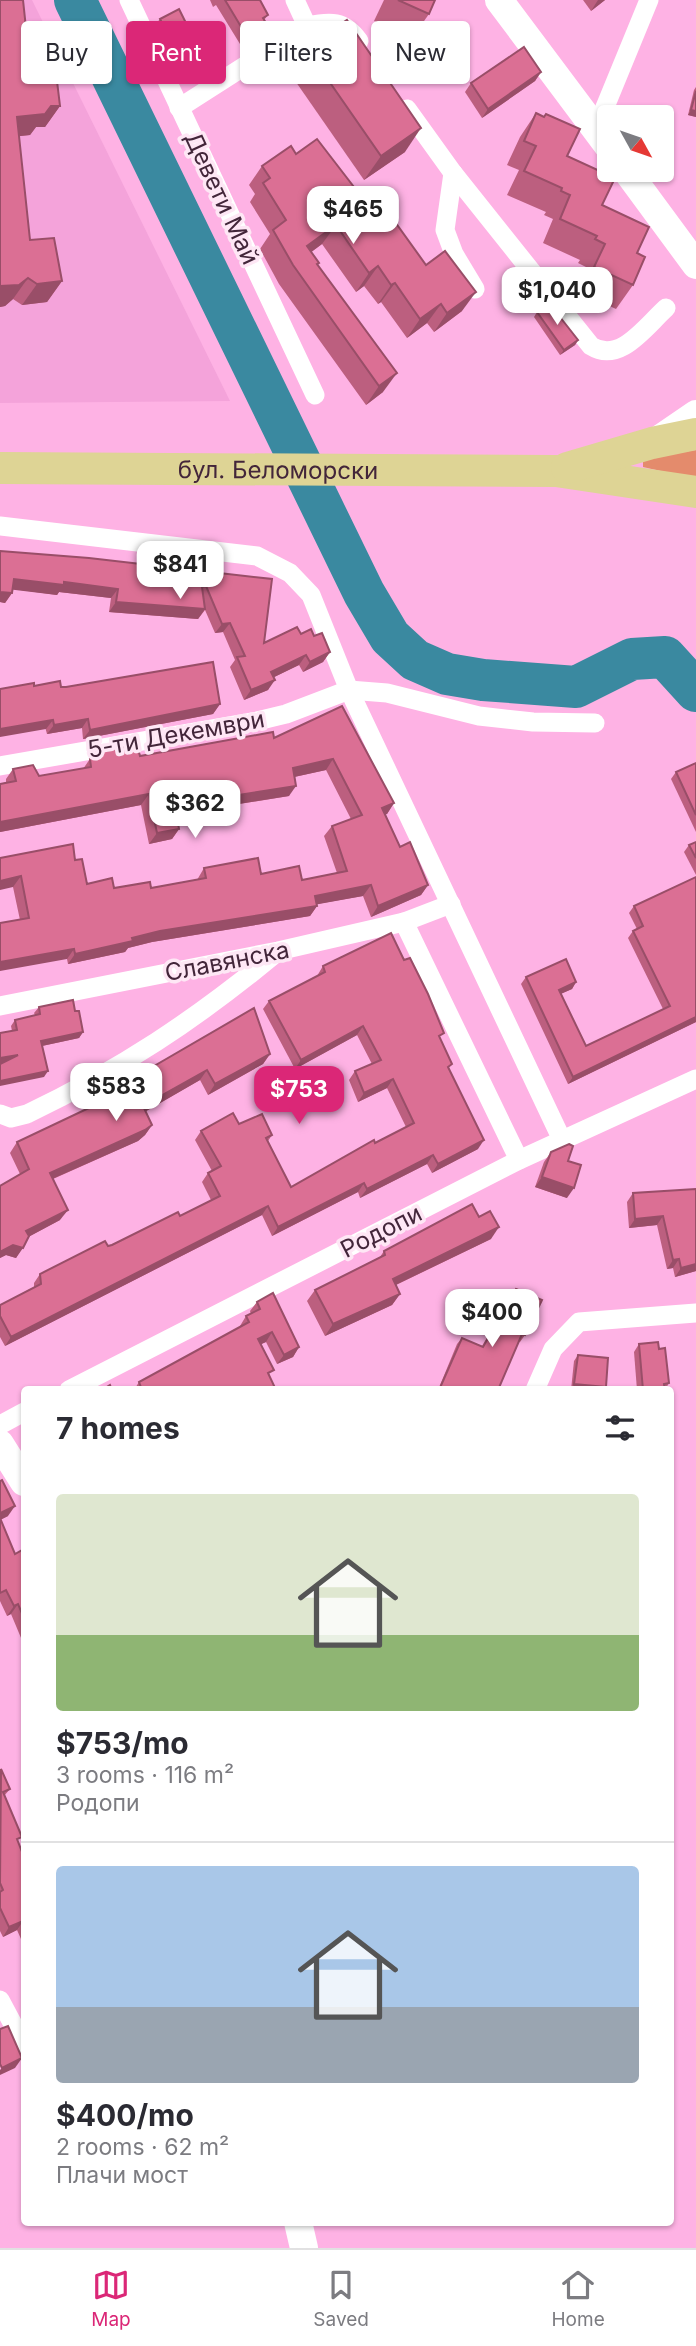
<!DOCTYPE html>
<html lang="en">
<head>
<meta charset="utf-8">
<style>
  body { margin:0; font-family:Inter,sans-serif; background:#f2f2f3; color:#2b2b33; height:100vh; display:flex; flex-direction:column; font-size:26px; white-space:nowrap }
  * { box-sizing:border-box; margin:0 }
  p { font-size:23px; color:#7c7c81 }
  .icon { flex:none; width:38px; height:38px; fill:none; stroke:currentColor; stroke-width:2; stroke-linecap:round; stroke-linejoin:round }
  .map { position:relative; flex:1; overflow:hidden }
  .sheet { position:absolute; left:21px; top:1386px; width:653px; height:840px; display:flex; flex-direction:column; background:#fff; border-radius:7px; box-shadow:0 2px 5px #0004 }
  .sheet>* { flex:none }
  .banner { position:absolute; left:21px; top:21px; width:654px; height:63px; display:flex; gap:14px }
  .needle { width:46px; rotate:130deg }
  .tools { position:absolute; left:597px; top:105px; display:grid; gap:14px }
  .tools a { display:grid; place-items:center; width:77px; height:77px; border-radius:7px; background:#fff; box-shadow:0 2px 5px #0004; font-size:35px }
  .price { position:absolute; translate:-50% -60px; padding:0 16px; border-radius:14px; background:#fff; color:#222; font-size:23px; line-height:46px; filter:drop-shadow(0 2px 4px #0008) }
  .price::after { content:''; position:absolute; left:50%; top:42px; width:21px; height:16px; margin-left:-10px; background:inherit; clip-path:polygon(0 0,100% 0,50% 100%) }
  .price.selected { background:#db2777; color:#fff }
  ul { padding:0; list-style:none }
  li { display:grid; align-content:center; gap:14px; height:371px; padding:0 35px }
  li+li { border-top:2px solid #e1e1e2 }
  li span { display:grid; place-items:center; height:217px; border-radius:7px; color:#555 }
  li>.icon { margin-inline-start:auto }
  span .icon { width:126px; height:126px; fill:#fffc; stroke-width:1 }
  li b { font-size:30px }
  h2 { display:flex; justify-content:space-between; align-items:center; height:84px; padding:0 35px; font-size:30px }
  .pill { padding:0 24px; border-radius:7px; background:#fff; box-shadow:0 2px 5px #0004; font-size:24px; line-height:63px }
  .pill.selected { background:#db2777; color:#fff }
  .menu { display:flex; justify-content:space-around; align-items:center; height:98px; border-top:2px solid #e1e1e2; background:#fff; font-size:19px; color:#7c7c81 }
  .menu a { display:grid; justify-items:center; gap:4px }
  .menu .selected { color:#db2777 }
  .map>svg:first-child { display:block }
  .built { fill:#f4a3da }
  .green { fill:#e48b6c }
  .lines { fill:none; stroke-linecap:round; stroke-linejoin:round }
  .river { stroke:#3a89a0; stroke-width:42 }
  .street { stroke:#fff; stroke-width:19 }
  .secondary { stroke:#fff; stroke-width:28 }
  .primary { stroke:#ded495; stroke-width:32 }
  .wall { fill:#bc5f7f }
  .shaded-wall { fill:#994e68 }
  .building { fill:#db6f94; stroke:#994e68; stroke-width:2 }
  .labels { text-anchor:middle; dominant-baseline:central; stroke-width:7; stroke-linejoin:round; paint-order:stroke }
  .street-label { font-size:24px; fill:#43263a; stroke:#fee7f5 }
</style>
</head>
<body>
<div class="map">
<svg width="696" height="2248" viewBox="0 0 696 2248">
  <rect width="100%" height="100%" fill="#feb2e4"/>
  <polygon class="built" points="0,0 32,0 230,401 0,403"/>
  <polygon class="green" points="696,450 696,479 643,467 643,458"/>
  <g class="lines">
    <polyline class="river" points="75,0 364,593 390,637 415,660 447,674 483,680 576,687 632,659 665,657 696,691"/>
    <g class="street">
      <polyline points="129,0 315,395"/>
      <polyline points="295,0 307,26"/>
      <path d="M179 108 307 26C330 21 344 20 359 41"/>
      <path d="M407 109 453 173 591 346C620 364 645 327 666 308"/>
      <polyline points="596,129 649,0"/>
      <polyline points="453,173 445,230 454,254 475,289"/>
      <polyline points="0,526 257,556 290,573 311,595 349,690 562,1140"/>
      <polyline points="0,766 257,721 286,714 349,690 387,693 479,716 533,722 595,723"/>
      <polyline points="404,922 519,1160"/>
      <polyline points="0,1006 278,951 404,922 451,904"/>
      <path d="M0 1114 11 1118 27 1114C121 1069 195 1020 275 954"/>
      <polyline points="69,1390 519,1160 696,1079"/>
      <polyline points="535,1390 553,1349 579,1322 696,1313"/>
      <polyline points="0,1425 24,1412"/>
      <polyline points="0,2000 24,2045"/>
    </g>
    <g class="secondary">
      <polyline points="499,0 609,147"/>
      <polyline points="626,170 696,265"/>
      <polyline points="658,440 696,414"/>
      <polyline points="0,1444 24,1482"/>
      <polyline points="298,2222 304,2248"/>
    </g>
    <g class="primary">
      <path id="s1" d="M0 468 556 471 696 492"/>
      <polyline points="567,468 652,443 696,434"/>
    </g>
  </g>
  <g class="wall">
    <polygon points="0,0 28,47 60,106 45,127 36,127 30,135 19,136 30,240 62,281 47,302 22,305 13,299 5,306 0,307"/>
    <polygon points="210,0 260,0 268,15 264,20 260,32 240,44 216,5 213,7"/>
    <polygon points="384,0 435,0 429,14 412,38 374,21"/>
    <polygon points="583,0 605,0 591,11"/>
    <polygon points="160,19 184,30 164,40 156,24"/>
    <polygon points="306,48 405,152 364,180 289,72"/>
    <polygon points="541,72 535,81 482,118 465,92 471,83"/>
    <polygon points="696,87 696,117 688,115 694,90"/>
    <polygon points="536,113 637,253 633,285 616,309 577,291 588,268 578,263 580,260 543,243 553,219 544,215 546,212 507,195 519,170 507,165 520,137"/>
    <polygon points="296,154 381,222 426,265 462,311 434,332 427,323 407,338 381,302 378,304 364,286 356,292 322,244 311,252 383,392 366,405 279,284 260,249 270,234 250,202 255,194 249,185 262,166"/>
    <polygon points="537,312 578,340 575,345 560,355 534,317"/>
    <polygon points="0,551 272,579 264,643 301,634 314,636 330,652 323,662 303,672 299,665 274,677 268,690 244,700 230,667 235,660 223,632 215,633 205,610 198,619 109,612 111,598 59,592 57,595 13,589 12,593 5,603 0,602"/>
    <polygon points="34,686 61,687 220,704 213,714 83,739 82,728 47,734"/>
    <polygon points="342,706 394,803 387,814 385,814 400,847 428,885 421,895 371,917 363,896 317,904 317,906 310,916 152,942 128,948 125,952 68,964 67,959 20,920 13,887 0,858 75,860 87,884 114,888 151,888 197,880 204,868 302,880 337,873 324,836 332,826 351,819 326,770 294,777 289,796 177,814 179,829 172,839 149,844 141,805 0,832 0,784 6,782 6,779 13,769 39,776 83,769 94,753 140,756 274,738"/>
    <polygon points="696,763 696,832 671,779 676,772"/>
    <polygon points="696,842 696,875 684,852 689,845"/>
    <polygon points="634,906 696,1022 568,1084 521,984 526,977 576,982 572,989 560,994 586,1046 663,1009 628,938 633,931 637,929 629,913"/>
    <polygon points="323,966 440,1039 449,1069 478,1149 432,1173 427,1164 360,1198 358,1192 272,1236 262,1215 5,1346 0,1337 0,1305 34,1287 34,1283 40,1274 180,1216 211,1200 202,1182 208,1173 212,1171 195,1140 201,1131 239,1124 272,1135 268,1141 291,1187 406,1127 387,1088 358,1102 349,1080 355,1071 372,1064 357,1035 295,1069 263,1009 269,1001 317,976"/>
    <polygon points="39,1007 75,1011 83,1032 79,1038 42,1046 44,1077 12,1031 11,1026 15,1020 35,1015 34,1013"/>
    <polygon points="270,1054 263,1064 208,1095 200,1080 146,1111 152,1125 145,1135 138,1141 53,1179 60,1220 28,1237 16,1258 6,1255 0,1258 0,1186 20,1174 10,1153 17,1142 103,1102 108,1094 144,1077 149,1069"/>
    <polygon points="551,1152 568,1161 567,1198 535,1187 544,1162"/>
    <polygon points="696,1189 696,1271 675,1277 673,1268 667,1269 657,1225 629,1228 627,1202 633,1193"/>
    <polygon points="491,1239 396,1285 400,1294 392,1305 325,1336 307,1301 315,1290 380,1257 384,1251"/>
    <polygon points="516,1289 525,1335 520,1342 519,1341 498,1390 438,1390 457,1344 462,1338 482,1346"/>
    <polygon points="257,1302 299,1347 293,1357 277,1364 266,1342 261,1344 270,1377 276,1390 134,1390 139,1382 240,1327 240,1326 246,1316 251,1314 250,1311"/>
    <polygon points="639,1344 659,1349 669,1383 665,1390 637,1390 634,1352"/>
    <polygon points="578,1355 605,1390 571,1390 574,1361"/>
    <polygon points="0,1481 8,1516 0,1520 15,1554 24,1549 24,1645 11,1614 7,1616 0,1601"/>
    <polygon points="0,1770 10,1789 4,1796 18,1842 24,1857 24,1938 21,1939 17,1930 3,1937 0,1931"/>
  </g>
  <g class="shaded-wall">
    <polygon points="598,0 605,0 591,11"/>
    <polygon points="266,23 260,32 240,44 246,35"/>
    <polygon points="187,25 184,30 164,40 168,35"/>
    <polygon points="541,72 535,81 482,118 488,109"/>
    <polygon points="51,106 60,106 45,127 36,127 30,135 2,138 17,117"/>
    <polygon points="691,110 696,111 696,117 688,115"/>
    <polygon points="421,128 405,152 364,180 381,156"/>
    <polygon points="336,225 322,244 294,265 307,246"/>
    <polygon points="378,266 364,286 356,292 369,273"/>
    <polygon points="28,278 13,299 5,306 0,307 0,286"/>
    <polygon points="62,281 47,302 22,305 37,284"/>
    <polygon points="395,283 381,302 378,304 391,285"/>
    <polygon points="476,292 462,311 434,332 447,313"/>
    <polygon points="441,304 427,323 407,338 420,319"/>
    <polygon points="578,340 575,345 560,355 564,350"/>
    <polygon points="397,373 383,392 366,405 379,386"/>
    <polygon points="14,579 64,582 118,589 111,598 59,592 57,595 7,589"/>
    <polygon points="0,592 12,593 5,603 0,602"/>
    <polygon points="116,602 205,609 198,619 109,612"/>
    <polygon points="230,623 223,632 215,633 222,624"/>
    <polygon points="330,652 323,662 303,672 310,662"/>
    <polygon points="306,655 299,665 264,682 271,672"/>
    <polygon points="275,680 268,690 244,700 251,690"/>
    <polygon points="220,704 213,714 83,739 90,730"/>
    <polygon points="88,719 82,728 47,734 54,725"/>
    <polygon points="53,720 46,729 0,737 0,729"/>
    <polygon points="333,759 326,770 285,779 293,768"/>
    <polygon points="296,786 289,796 168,815 175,805"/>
    <polygon points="149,794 141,805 0,832 0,822"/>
    <polygon points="394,803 387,814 375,818 382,808"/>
    <polygon points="179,829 172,839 149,844 157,833"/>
    <polygon points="21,876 13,887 0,890 0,881"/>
    <polygon points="371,885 363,896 308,906 315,896"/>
    <polygon points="428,885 421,895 371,917 378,906"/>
    <polygon points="317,906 310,916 152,942 128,948 125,952 68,964 75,954 160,931"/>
    <polygon points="74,949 67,959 0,971 0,962"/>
    <polygon points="576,982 572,989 554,997 559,990"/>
    <polygon points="696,1017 696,1022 568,1084 573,1077"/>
    <polygon points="363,1026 357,1035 295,1069 301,1060"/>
    <polygon points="83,1032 79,1038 37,1047 41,1041"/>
    <polygon points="270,1054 263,1064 208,1095 215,1084"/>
    <polygon points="18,1055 0,1064 0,1058"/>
    <polygon points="207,1070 200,1080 136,1117 143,1106"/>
    <polygon points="48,1071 44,1077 0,1086 0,1081"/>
    <polygon points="393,1079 387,1088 358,1102 364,1093"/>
    <polygon points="152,1125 145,1135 138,1141 43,1183 50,1173"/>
    <polygon points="484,1140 478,1149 432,1173 438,1164"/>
    <polygon points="433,1155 427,1164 360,1198 367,1189"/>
    <polygon points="542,1177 574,1188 567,1198 535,1187"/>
    <polygon points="364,1183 358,1192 272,1236 278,1227"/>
    <polygon points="268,1206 262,1215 5,1346 11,1337"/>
    <polygon points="68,1210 60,1220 19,1242 26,1231"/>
    <polygon points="663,1216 657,1225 629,1228 635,1219"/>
    <polygon points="499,1227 491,1239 385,1290 393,1279"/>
    <polygon points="13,1245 23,1248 16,1258 6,1255 0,1258 0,1252"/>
    <polygon points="679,1259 673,1268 667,1269 673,1260"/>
    <polygon points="696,1264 696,1271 675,1277 681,1268"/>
    <polygon points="400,1294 392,1305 325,1336 333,1324"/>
    <polygon points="272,1332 266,1342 251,1349 258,1339"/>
    <polygon points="299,1347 293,1357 277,1364 284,1355"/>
    <polygon points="574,1384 606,1387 605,1390 571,1390"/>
    <polygon points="15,1506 8,1516 0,1520 0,1513"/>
    <polygon points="18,1604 11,1614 7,1616 14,1606"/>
    <polygon points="23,1921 17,1930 3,1937 9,1927"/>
    <polygon points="22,2058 15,2068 0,2075 0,2070 2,2068"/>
  </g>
  <g class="building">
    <polygon points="0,0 23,0 28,47 53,48 60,106 51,106 45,114 17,117 30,240 54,238 62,281 37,284 28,278 19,285 0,286"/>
    <polygon points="225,0 260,0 268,15 263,18 266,23 246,35"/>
    <polygon points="398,0 435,0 429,14"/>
    <polygon points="179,9 187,25 168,35 160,19"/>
    <polygon points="347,20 421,128 381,156 306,48"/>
    <polygon points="524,47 541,72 488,109 471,83"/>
    <polygon points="696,91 696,111 691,110"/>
    <polygon points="536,113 544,117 546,114 580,129 567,156 615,178 602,205 649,227 637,253 645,257 633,285 594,267 605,244 595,239 597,236 560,219 570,195 561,191 562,188 524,171 536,146 524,141"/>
    <polygon points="317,139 381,222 390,215 426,265 445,251 476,292 447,313 441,304 420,319 395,283 391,285 378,266 369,273 336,225 307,246 319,263 317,264 397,373 379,386 293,265 273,230 286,220 263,183 270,178 262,166 291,146 296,154"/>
    <polygon points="549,303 578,340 564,350 537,312"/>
    <polygon points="0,551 89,558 272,579 264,643 297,627 301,634 311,629 314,636 322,633 330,652 310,662 306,655 271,672 275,680 251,690 237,657 245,656 230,623 222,624 206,586 202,587 205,609 116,602 118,589 64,582 64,585 14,579 12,593 0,592"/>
    <polygon points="213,662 220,704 90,730 88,719 54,725 53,720 0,729 0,689 34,683 34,686 60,681 61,687 66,687"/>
    <polygon points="342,706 394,803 382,808 400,847 410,842 428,885 378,906 371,885 315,896 317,906 160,931 132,938 133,941 75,954 74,949 0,962 0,923 29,918 21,876 0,881 0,858 73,844 75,860 82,859 87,884 112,878 114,888 150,882 151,888 206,878 204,868 258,858 261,874 299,866 302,880 347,871 332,826 362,815 333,759 293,768 296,786 175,805 179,829 157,833 149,794 0,822 0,784 16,781 13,769 33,765 39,776 91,767 90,759 95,758 94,753 137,745 140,756 273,732 274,738"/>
    <polygon points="696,763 696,815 676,772"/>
    <polygon points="696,842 696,858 689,845"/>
    <polygon points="696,877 696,1017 573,1077 526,977 566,959 576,982 559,990 586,1046 670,1006 633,931 643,926 634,906"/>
    <polygon points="391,933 404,960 410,958 428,994 444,1033 439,1036 452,1064 448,1067 484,1140 438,1164 433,1155 367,1189 364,1183 278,1227 268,1206 11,1337 0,1316 0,1305 41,1284 40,1274 105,1241 108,1246 112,1245 178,1212 180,1216 220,1196 208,1173 221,1166 201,1131 233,1113 239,1124 262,1114 272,1135 266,1138 291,1187 374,1140 375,1143 414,1123 393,1079 364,1093 355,1071 381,1060 363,1026 301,1060 269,1001 325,972 323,966"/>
    <polygon points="73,1000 75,1011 79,1011 83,1032 41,1041 48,1071 0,1081 0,1064 18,1055 0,1058 0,1033 17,1030 15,1020 40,1014 39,1007"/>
    <polygon points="254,1008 270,1054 215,1084 207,1070 143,1106 152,1125 145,1130 50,1173 68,1210 26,1231 29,1236 23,1248 13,1245 0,1252 0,1186 29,1169 17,1142 110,1098 108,1094 152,1073 149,1069"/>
    <polygon points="569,1144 573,1146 568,1161 581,1165 574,1188 542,1177 551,1152"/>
    <polygon points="696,1189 696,1264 681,1268 679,1259 673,1260 663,1216 635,1219 633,1193"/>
    <polygon points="472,1204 479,1217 490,1211 499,1227 393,1279 400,1294 333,1324 315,1290 385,1255 384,1251"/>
    <polygon points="516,1289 542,1300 525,1335 522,1334 498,1390 439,1390 462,1338 483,1347"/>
    <polygon points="273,1293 299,1347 284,1355 272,1332 258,1339 274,1370 268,1373 276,1390 142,1390 139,1382 249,1322 246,1316 260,1309 257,1302"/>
    <polygon points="658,1342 659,1349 665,1348 669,1383 664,1384 665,1390 643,1390 639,1344"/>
    <polygon points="578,1355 608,1358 606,1387 574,1384"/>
    <polygon points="110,1385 112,1390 102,1390"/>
    <polygon points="2,1480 15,1506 0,1513 0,1481"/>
    <polygon points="0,1518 15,1554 24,1549 24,1618 18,1604 14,1606 6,1590 0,1593"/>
    <polygon points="1,1769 10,1789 3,1792 22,1837 17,1839 24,1857 24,1923 23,1921 9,1927 0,1908 0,1892 3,1890 0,1883"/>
    <polygon points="8,2026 22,2058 2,2068 0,2064 0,2029"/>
  </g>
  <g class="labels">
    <g class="street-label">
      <text transform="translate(222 198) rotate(65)">Девети Май</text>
      <text stroke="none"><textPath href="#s1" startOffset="278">бул. Беломорски</textPath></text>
      <text transform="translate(176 734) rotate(-10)">5-ти Декември</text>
      <text transform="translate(227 961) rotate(-11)">Славянска</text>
      <text transform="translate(381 1231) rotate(-27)">Родопи</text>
    </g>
  </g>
</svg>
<div class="tools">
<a><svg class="needle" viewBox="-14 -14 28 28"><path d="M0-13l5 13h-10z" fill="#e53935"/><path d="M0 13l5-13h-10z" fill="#7c7c81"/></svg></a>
</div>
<b class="price" style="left:353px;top:246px">$465</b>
<b class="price" style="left:557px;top:327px">$1,040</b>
<b class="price" style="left:180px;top:601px">$841</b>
<b class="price" style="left:195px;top:840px">$362</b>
<b class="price" style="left:116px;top:1123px">$583</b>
<b class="price selected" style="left:299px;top:1126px">$753</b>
<b class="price" style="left:492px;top:1349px">$400</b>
<div class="banner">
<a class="pill">Buy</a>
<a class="pill selected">Rent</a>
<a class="pill">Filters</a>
<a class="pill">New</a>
</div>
<section class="sheet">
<h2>7 homes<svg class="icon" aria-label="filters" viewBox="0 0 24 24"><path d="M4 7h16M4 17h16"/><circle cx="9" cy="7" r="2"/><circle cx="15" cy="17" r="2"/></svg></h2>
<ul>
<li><span style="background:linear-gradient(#dfe7d0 65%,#8fb573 0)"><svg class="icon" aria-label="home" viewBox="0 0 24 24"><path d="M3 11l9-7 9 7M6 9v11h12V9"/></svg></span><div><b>$753/mo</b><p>3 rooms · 116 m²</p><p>Родопи</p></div></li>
<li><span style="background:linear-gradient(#a9c7e8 65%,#9aa5b1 0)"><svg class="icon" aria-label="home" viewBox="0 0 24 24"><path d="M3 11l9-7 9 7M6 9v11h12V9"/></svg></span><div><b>$400/mo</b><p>2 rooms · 62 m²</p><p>Плачи мост</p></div></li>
</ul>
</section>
</div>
<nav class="menu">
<a class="selected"><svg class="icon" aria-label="map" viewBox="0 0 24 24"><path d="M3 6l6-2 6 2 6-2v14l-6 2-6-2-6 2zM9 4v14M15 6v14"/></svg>Map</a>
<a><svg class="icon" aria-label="saved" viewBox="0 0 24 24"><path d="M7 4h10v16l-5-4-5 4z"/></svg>Saved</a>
<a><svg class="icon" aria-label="home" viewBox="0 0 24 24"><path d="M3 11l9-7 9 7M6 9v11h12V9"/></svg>Home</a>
</nav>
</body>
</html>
